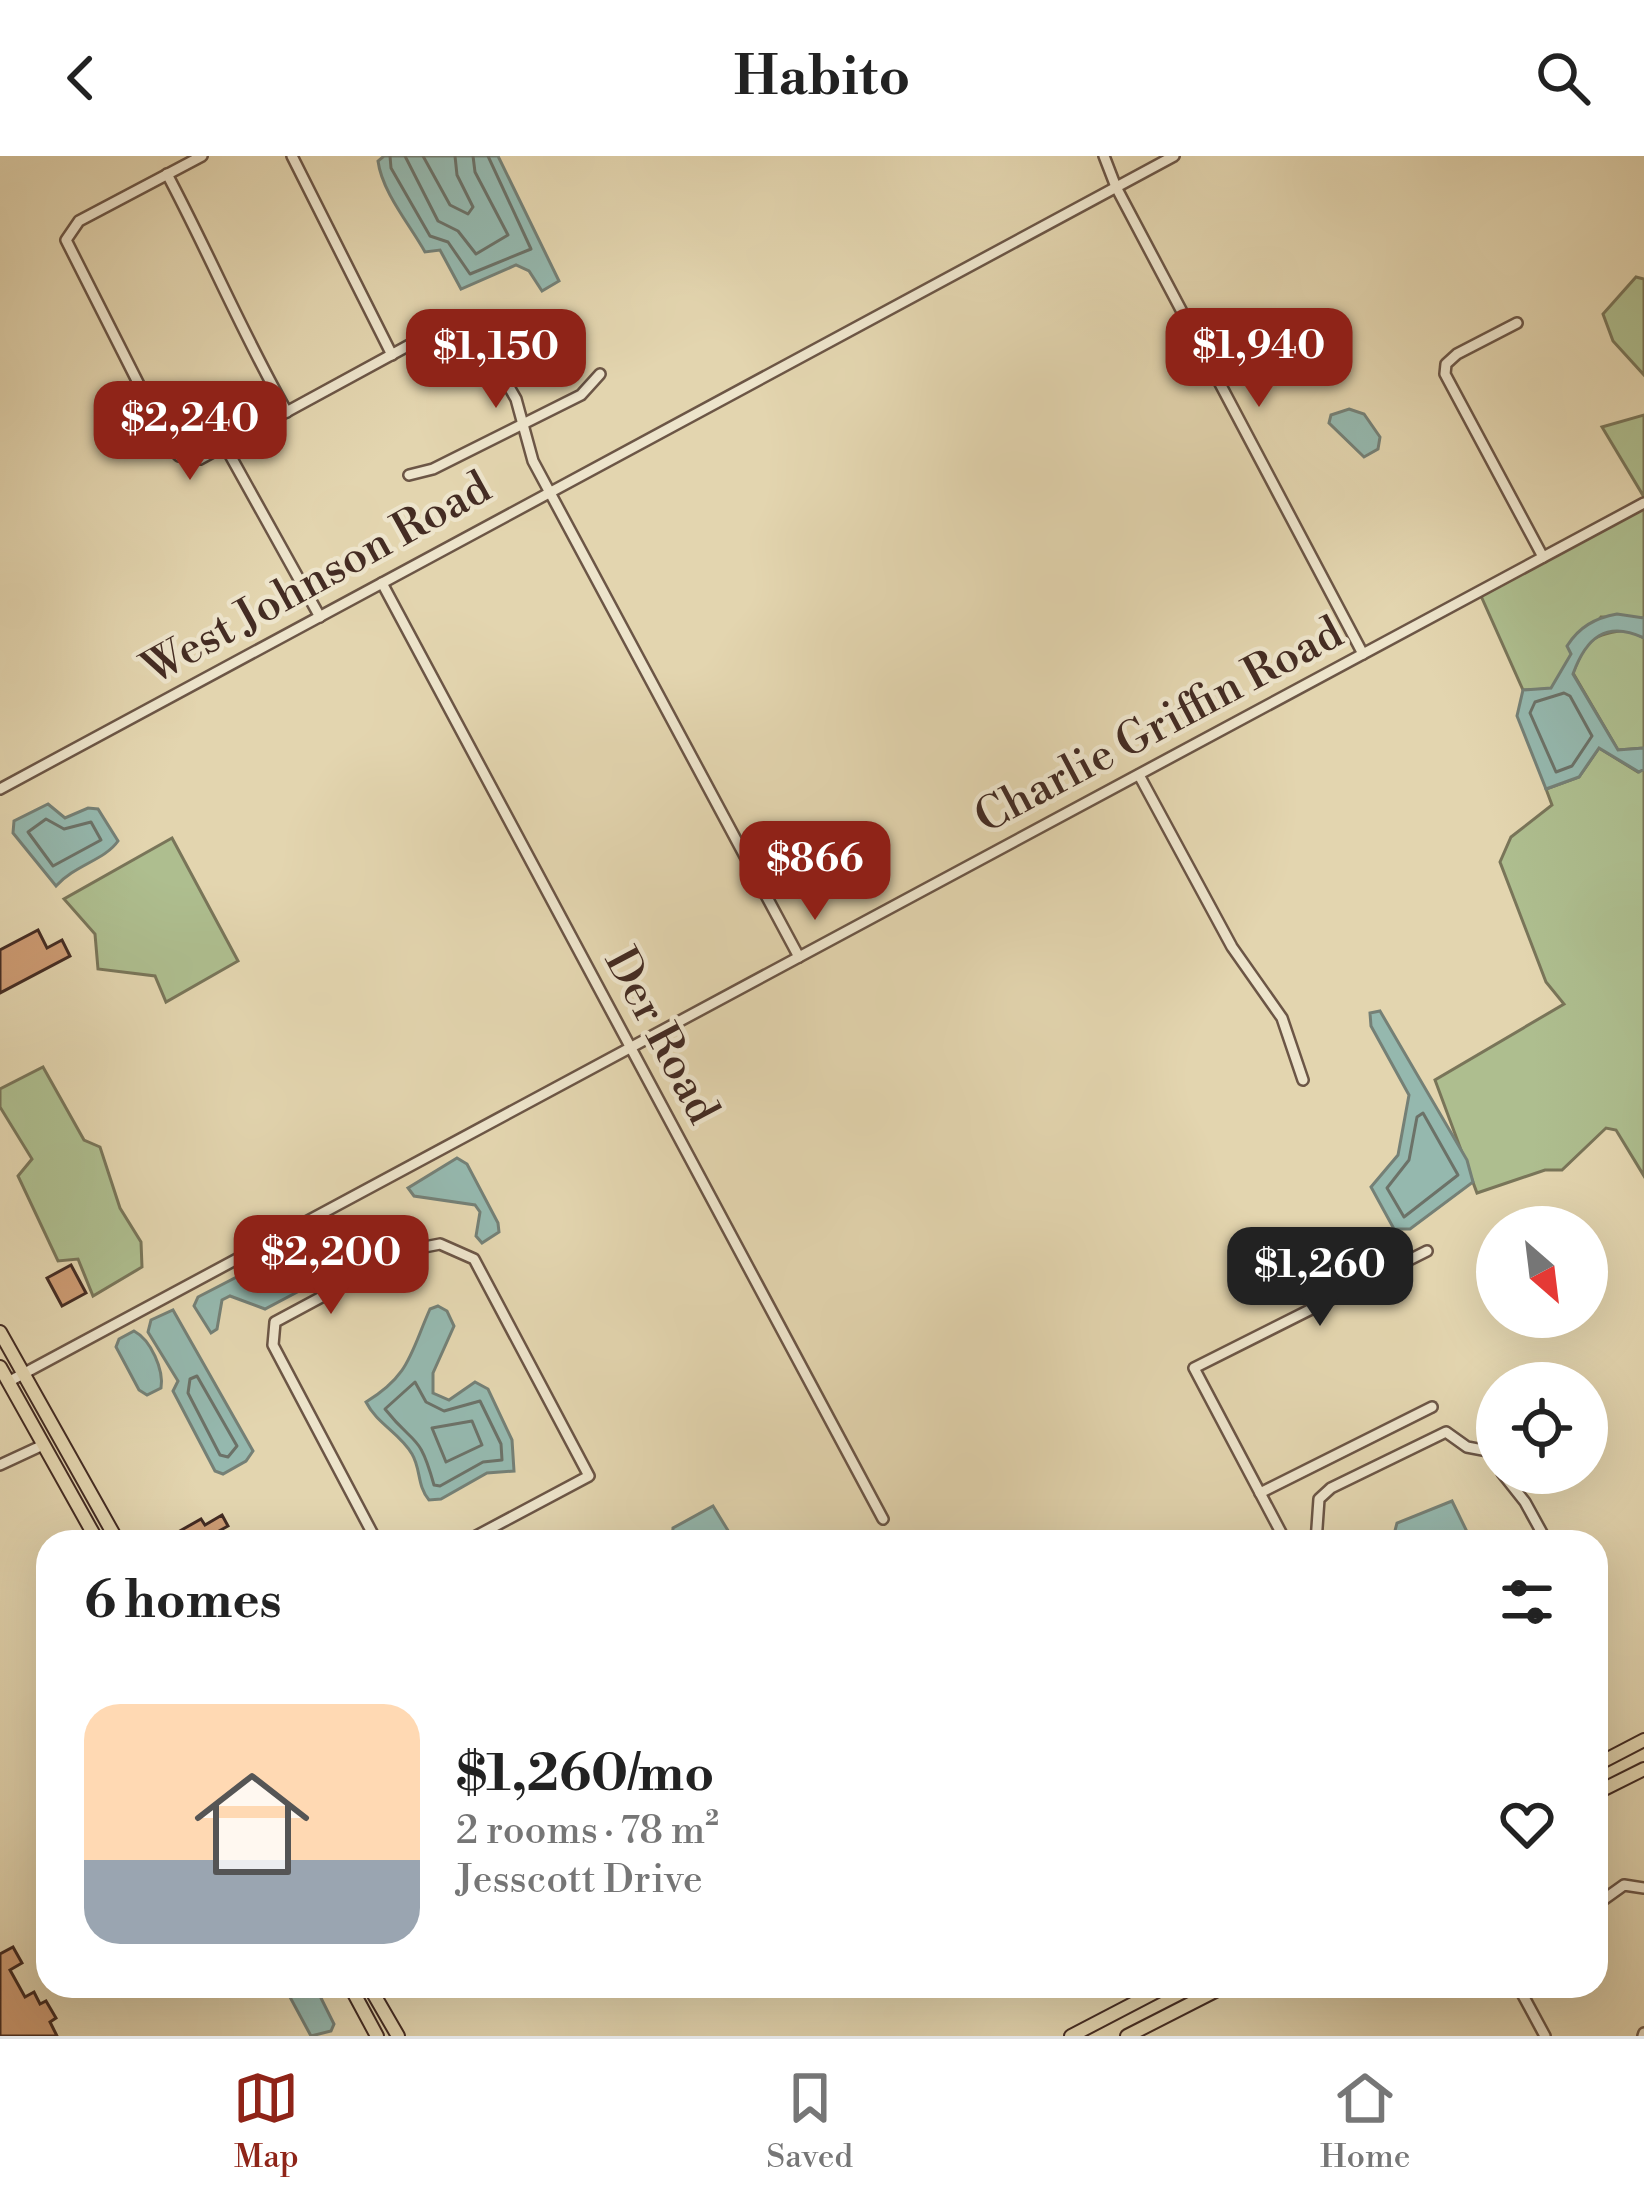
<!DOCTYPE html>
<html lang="en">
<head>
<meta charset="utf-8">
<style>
  body { margin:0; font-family:"Libre Bodoni",serif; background:#f6f6f6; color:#222; height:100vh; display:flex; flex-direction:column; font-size:45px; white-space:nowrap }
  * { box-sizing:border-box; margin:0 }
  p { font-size:39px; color:#767676 }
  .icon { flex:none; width:66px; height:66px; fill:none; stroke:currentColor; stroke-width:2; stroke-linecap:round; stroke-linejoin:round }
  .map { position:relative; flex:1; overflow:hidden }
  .details { position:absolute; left:36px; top:1374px; width:1572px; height:468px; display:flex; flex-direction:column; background:#fff; border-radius:36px; box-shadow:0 12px 48px #0002 }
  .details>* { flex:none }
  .needle { width:78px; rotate:152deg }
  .tools { position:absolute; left:1476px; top:1050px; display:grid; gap:24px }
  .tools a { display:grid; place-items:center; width:132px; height:132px; border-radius:50%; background:#fff; box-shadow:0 12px 48px #0002; font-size:60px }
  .price { position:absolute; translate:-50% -102px; padding:0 27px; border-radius:24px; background:#8f2418; color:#fff; font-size:39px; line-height:78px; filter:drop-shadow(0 3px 6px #0008) }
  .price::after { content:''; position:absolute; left:50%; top:72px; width:36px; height:27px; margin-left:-18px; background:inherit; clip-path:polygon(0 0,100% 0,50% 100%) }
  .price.on { background:#222; color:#fff }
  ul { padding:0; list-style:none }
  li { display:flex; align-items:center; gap:36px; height:300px; padding:0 48px }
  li+li { border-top:3px solid #e0e0e0 }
  li span { display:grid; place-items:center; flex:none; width:336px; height:240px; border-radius:36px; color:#555 }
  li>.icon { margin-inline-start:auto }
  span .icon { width:144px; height:144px; fill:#fffc; stroke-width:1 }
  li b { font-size:51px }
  h2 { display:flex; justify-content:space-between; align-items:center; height:144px; padding:0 48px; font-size:51px }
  header { display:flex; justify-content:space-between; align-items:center; height:156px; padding:0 48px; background:#fff; font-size:54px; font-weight:700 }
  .dock { display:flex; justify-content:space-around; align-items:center; height:168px; border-top:3px solid #e0e0e0; background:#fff; font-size:33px; color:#767676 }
  .dock a { display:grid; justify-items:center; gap:6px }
  .dock .on { color:#8f2418 }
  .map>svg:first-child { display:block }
  .green { fill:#aebe8f; stroke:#797559; stroke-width:3 }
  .water { fill:#95b8ae; stroke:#758076; stroke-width:3 }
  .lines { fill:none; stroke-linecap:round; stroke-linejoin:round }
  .shore { stroke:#6c7268; stroke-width:3 }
  .building { fill:#ce9c74; stroke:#442c23; stroke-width:3 }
  .minor-casing { stroke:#6c5646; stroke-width:14 }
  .major-casing { stroke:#442c23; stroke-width:16 }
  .minor { stroke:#ede4cb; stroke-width:9 }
  .major { stroke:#e3d5af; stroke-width:12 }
  .labels { text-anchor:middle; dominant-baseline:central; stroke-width:9; stroke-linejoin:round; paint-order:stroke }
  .street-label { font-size:45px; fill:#442c23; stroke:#ede4cb }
</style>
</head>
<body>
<header><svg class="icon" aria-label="back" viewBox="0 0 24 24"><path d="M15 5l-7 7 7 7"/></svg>Habito<svg class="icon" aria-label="search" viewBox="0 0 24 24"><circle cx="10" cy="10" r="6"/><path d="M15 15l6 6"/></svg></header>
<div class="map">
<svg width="1644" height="1880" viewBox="0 0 1644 1880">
  <rect width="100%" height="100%" fill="#e3d5af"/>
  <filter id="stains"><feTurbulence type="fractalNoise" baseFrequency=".00167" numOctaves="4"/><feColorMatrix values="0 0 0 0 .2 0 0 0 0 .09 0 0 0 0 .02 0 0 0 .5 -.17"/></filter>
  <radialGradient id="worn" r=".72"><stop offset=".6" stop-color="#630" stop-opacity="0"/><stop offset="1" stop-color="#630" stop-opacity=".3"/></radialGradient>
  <g class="green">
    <polygon points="1636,121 1644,123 1644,219 1613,185 1603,158"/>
    <polygon points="1644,259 1644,341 1602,271"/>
    <polygon points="1644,352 1644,462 1601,461 1551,533 1523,534 1481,440"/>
    <path d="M1628 474 1644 482V592L1618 594 1573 517C1585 485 1593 477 1628 474Z"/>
    <polygon points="1599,592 1638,616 1644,613 1644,1020 1616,974 1606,972 1562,1014 1545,1014 1477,1037 1435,924 1564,848 1546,826 1500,706 1511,681 1552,649 1546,633 1579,621"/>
    <polygon points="172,682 238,805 166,846 155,820 98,813 95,778 64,743"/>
    <polygon points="43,911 84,984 100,991 120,1052 141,1086 142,1111 93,1140 78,1103 58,1105 18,1020 32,1003 0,951 0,933"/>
  </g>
  <g class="water">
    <path d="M384 0H498L559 125 542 135 529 115 516 109 461 133 440 94 425 96C410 69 382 36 378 5Z"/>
    <polygon points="1349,253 1364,258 1380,281 1378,293 1364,301 1329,267 1331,259"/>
    <path d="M1617 458 1644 462V482C1606 464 1586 482 1573 518L1618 594 1644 592V613L1639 616 1599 592 1579 621 1546 633 1517 560 1523 534 1551 532 1571 498 1567 490C1579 471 1595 462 1617 458Z"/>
    <path d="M48 648 65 662 88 652 98 653 118 685C105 704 75 709 56 730L13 677 14 665Z"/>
    <polygon points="1380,855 1467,1004 1473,1026 1410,1073 1394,1073 1371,1031 1398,999 1409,939 1371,870 1370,857"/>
    <polygon points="457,1002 467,1008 498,1067 499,1076 482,1087 476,1080 480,1056 475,1049 414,1040 408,1032"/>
    <polygon points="285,1096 303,1124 301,1134 265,1153 230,1140 222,1144 217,1173 211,1177 194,1150 198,1141"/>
    <path d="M438 1150 447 1155 454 1170 433 1217V1237L449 1244 475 1226 488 1233 512 1284 514 1315 487 1317 441 1343 429 1344C417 1330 421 1313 412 1298 400 1277 377 1268 366 1246 410 1219 410 1198 430 1153Z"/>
    <polygon points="173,1154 253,1295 246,1305 223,1318 215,1315 173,1235 178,1225 148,1176 151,1164"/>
    <path d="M134 1175C151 1184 164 1214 161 1232L147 1239 139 1234 116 1191 119 1183Z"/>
    <polygon points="1452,1345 1472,1386 1392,1386 1397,1367"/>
    <polygon points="713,1350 735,1386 672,1386 673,1372"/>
    <polygon points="284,1830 315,1830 334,1868 331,1875 311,1880"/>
  </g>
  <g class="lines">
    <g class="shore">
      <polyline points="390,0 391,12 430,80 448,86 470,118 531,93 488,0"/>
      <polyline points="405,0 438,65 458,75 476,98 508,79 475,16 473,0"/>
      <polyline points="423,0 450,49 468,58 473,51 457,19 455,0"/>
      <polygon points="1564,537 1570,540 1592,580 1572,610 1556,616 1530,557 1535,546"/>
      <polygon points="46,663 64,673 91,666 101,684 53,710 28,676"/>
      <polygon points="1423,957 1458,1019 1404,1061 1387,1032 1409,1004 1417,961"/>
      <polygon points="197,1220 237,1290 228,1301 220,1299 188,1237 190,1223"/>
      <path d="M415 1226 426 1246 444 1255 480 1245 501 1288 502 1304 483 1306 440 1330 434 1329C419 1275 415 1291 385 1253Z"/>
      <polygon points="472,1265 482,1289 446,1306 432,1272"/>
    </g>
  </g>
  <g class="building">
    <polygon points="38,774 47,792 62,784 70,800 0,837 0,794"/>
    <polygon points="71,1109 86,1137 62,1150 47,1122"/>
    <polygon points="222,1359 228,1370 210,1380 213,1386 184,1386 178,1376 201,1363 205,1369"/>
    <polygon points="13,1791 22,1807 10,1814 25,1841 34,1836 40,1848 46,1845 56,1862 50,1866 57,1880 0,1880 0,1798"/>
  </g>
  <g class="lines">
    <defs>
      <g id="minor">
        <polyline points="202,0 79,65 66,84 171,292 179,300 200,303 448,168 471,165 516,243 533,305 799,801"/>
        <polyline points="292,0 392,199"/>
        <polyline points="1104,0 1116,31 1363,498"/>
        <path d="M167 18C209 97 243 179 287 256"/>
        <polyline points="1517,167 1457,198 1446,208 1445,218 1543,401"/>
        <polyline points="225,290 320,461"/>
        <polyline points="409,319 433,313 581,239 600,218"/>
        <polyline points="382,427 883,1363"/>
        <polyline points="1139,619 1232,791 1282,862 1303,924"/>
        <polyline points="0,633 1174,0"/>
        <polyline points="298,1071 298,1087 322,1131 334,1135"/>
        <path d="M298 1071C316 1083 335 1113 334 1135"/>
        <polyline points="8,1226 1644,347"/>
        <polyline points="0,1309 43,1289"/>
        <polyline points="1502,1317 1525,1346 1547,1386"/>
        <polyline points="1260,1337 1432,1251"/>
        <polyline points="377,1386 273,1189 275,1166 409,1094 440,1088 474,1103 589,1320 465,1386"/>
        <polyline points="1286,1386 1194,1212 1427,1095"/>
        <polyline points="1316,1386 1319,1343 1331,1332 1446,1276 1467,1291 1488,1295 1497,1310"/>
        <polyline points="1596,1749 1624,1729 1644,1732"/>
        <polyline points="1518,1830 1545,1880"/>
        <polyline points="1643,1880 1644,1877"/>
      </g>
      <g id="major">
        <polyline points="0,1176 118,1386"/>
        <polyline points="0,1211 98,1386"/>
        <polyline points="1596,1609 1644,1584"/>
        <polyline points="1596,1637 1644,1613"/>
        <polyline points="350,1830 377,1880"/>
        <polyline points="369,1830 398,1880"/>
        <polyline points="1071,1880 1167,1830"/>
        <polyline points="1127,1880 1225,1830"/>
      </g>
    </defs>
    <use href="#minor" class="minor-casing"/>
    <use href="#major" class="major-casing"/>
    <use href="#minor" class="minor"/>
    <use href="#major" class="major"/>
  </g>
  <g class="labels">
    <g class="street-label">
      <text transform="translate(317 423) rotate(-29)">West Johnson Road</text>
      <text transform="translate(1159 570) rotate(-28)">Charlie Griffin Road</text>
      <text transform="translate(661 880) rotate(62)">Der Road</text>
    </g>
  </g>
  <rect width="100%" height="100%" filter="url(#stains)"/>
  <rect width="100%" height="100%" fill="url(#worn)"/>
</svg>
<div class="tools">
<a><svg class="needle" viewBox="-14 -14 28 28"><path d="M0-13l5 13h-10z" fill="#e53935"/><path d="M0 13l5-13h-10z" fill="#767676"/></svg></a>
<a><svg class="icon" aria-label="locate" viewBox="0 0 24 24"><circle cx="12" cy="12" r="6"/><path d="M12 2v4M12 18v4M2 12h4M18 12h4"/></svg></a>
</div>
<b class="price" style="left:1259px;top:254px">$1,940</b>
<b class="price" style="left:496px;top:255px">$1,150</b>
<b class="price" style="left:190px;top:327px">$2,240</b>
<b class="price" style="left:815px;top:767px">$866</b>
<b class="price" style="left:331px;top:1161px">$2,200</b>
<b class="price on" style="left:1320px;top:1173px">$1,260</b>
<section class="details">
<h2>6 homes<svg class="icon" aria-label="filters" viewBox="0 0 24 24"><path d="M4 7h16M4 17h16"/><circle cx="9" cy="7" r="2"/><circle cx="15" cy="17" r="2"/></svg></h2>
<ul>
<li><span style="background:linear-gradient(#ffd9b3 65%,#9aa5b1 0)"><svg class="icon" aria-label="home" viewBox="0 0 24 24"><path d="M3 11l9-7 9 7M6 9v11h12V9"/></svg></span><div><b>$1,260/mo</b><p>2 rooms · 78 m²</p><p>Jesscott Drive</p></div><svg class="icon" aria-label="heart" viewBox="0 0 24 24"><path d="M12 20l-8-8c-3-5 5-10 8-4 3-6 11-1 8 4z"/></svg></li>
</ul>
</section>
</div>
<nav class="dock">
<a class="on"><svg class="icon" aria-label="map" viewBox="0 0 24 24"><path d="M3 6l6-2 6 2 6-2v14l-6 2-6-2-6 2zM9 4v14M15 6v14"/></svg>Map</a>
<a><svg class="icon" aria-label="saved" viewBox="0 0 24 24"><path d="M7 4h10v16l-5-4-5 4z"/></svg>Saved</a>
<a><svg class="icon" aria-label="home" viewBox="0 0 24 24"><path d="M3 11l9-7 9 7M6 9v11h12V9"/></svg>Home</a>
</nav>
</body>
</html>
